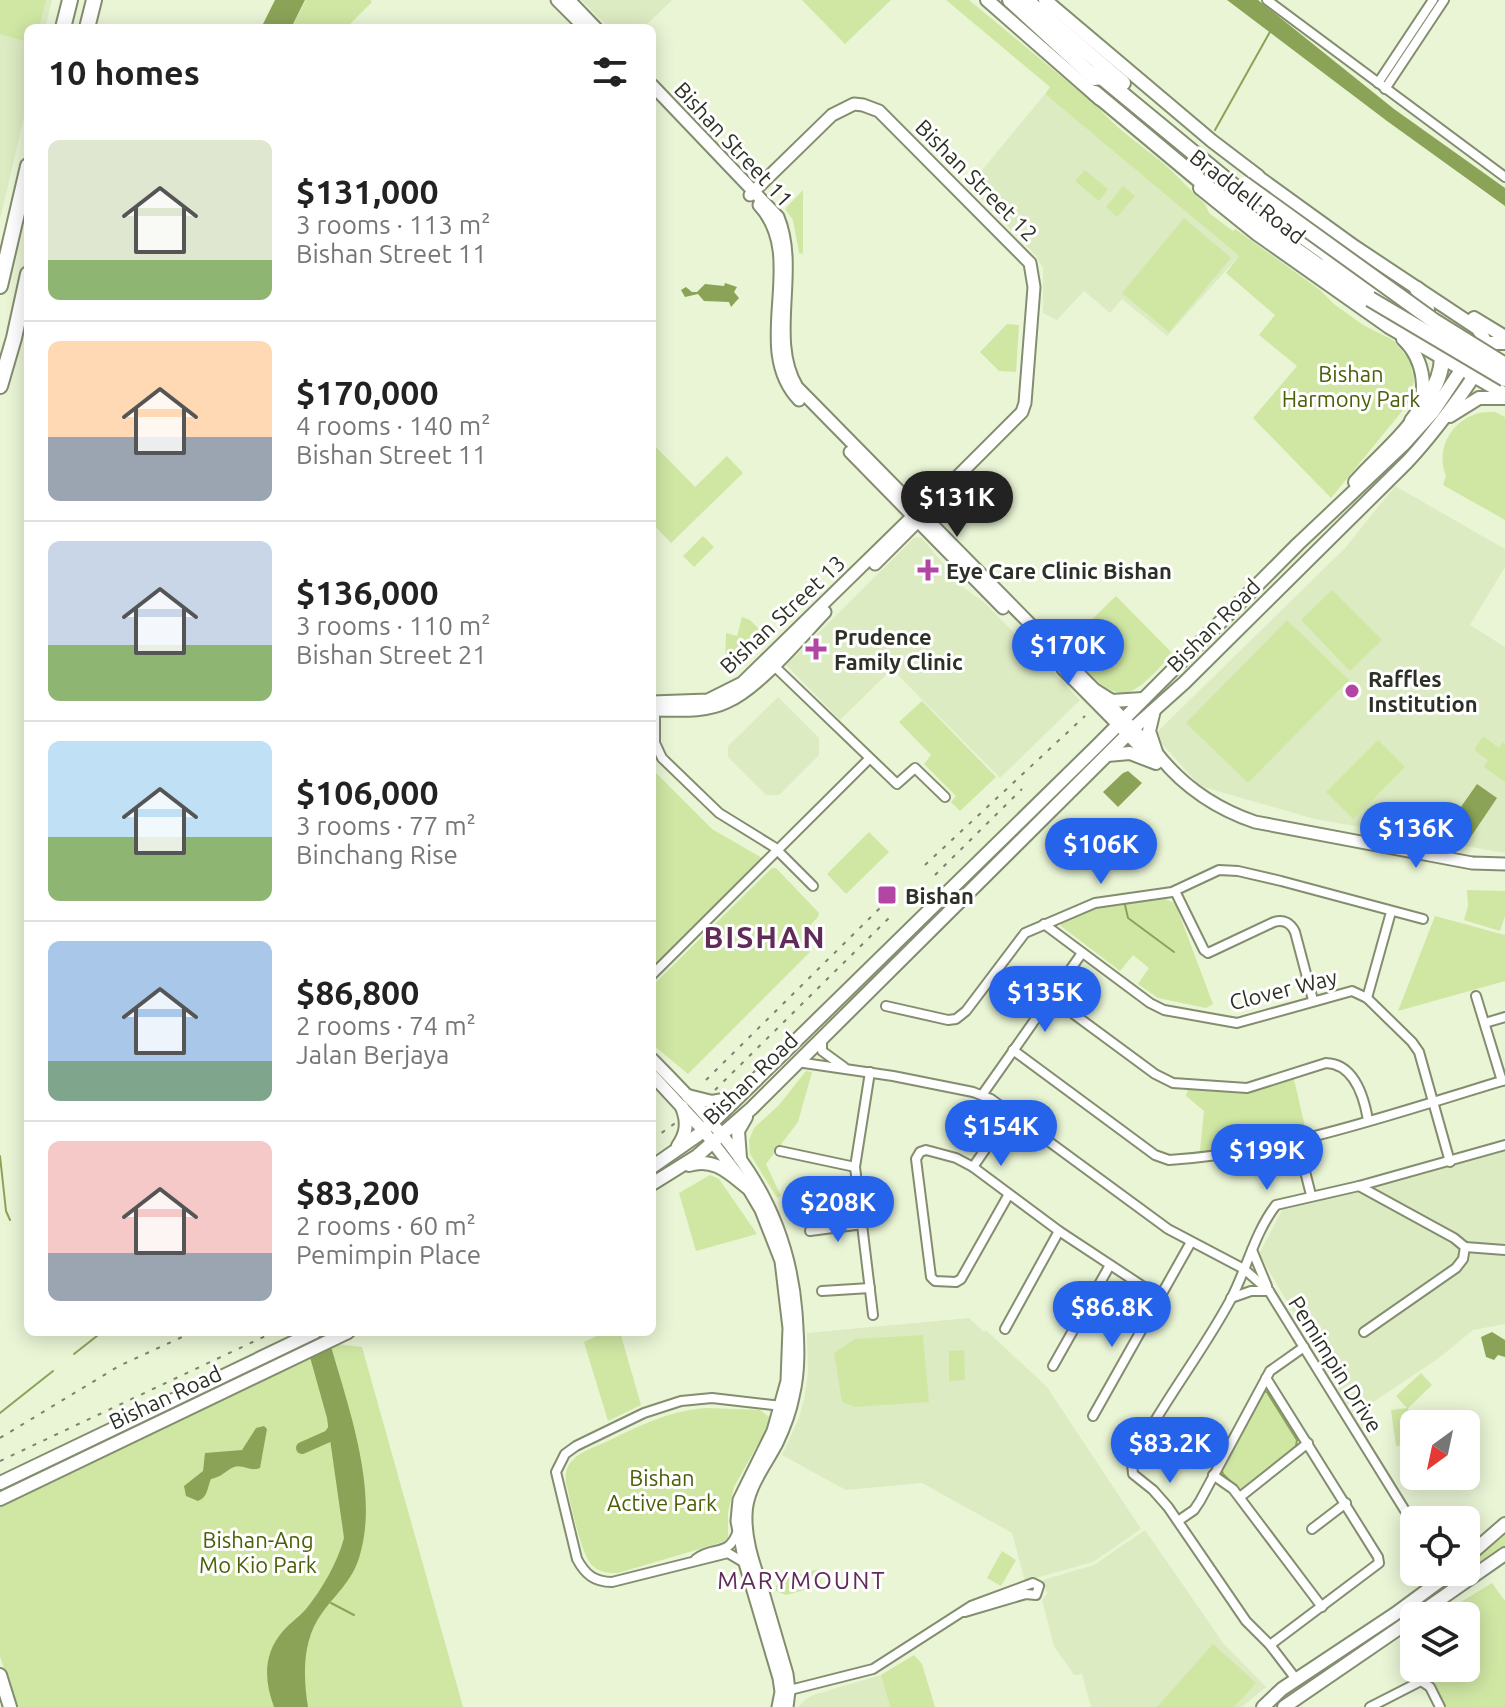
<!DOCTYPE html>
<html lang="en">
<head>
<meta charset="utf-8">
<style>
  body { margin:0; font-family:Ubuntu,sans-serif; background:#f6f6f6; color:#222; height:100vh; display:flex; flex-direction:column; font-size:30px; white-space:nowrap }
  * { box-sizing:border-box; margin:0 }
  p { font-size:26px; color:#767676 }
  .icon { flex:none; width:44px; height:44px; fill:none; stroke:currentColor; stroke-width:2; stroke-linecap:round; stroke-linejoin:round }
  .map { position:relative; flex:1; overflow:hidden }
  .side { position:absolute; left:24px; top:24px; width:632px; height:1312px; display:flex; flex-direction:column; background:#fff; border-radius:12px; box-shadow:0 4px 20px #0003 }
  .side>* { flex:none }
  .needle { width:52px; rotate:213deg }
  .controls { position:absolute; left:1400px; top:1410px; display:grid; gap:16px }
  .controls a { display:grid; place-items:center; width:80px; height:80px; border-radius:12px; background:#fff; box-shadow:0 4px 20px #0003; font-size:40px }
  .price { position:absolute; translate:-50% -68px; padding:0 18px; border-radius:28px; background:#2563eb; color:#fff; font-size:26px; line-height:52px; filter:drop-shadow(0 2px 4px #0008) }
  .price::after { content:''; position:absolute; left:50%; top:48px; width:24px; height:18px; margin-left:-12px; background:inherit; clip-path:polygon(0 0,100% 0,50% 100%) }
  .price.active { background:#222; color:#fff }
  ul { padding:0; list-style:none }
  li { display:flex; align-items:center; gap:24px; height:200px; padding:0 24px }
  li+li { border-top:2px solid #e0e0e0 }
  li span { display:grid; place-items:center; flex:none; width:224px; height:160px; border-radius:12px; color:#555 }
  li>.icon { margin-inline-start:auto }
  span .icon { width:96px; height:96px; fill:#fffc; stroke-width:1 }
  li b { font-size:34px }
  h2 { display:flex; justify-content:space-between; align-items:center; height:96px; padding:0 24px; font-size:34px }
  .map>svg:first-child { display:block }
  .built { fill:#ddebc3 }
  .green { fill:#d0e7a4 }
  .water { fill:#8ba357 }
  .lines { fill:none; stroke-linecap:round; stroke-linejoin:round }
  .stream { stroke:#8ba357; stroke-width:2 }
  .river { stroke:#8ba357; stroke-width:12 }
  .street-casing { stroke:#838d70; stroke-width:12 }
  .secondary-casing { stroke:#838d70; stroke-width:15 }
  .primary-casing { stroke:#838d70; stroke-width:16 }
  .highway-casing { stroke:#838d70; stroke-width:18 }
  .street { stroke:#fff; stroke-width:8 }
  .secondary { stroke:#fff; stroke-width:11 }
  .primary { stroke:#fff; stroke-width:12 }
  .highway { stroke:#fff; stroke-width:14 }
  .rail { stroke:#7c836f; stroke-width:2; stroke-dasharray:4 8; stroke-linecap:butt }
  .highway-bridge-casing { stroke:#838d70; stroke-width:18; stroke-linecap:butt }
  .highway-bridge { stroke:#fff; stroke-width:14 }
  .poi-dot { fill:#b345a4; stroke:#fff; stroke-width:3 }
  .labels { text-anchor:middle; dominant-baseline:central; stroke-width:6; stroke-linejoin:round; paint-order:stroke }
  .street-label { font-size:22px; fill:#2d3125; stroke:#fff }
  .park-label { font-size:22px; fill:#4a5f06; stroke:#fff }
  .poi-label { font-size:22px; font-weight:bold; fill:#2d3125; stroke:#fff; text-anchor:start }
  .neighbourhood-label { font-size:24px; letter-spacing:2px; fill:#612b59; stroke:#fff }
  .district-label { font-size:30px; font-weight:bold; letter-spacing:2px; fill:#612b59; stroke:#fff }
</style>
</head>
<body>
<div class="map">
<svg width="1505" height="1707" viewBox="0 0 1505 1707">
  <rect width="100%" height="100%" fill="#e9f5d5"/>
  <g class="built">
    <polygon points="0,0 52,0 45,28 28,28 28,101 0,219"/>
    <polygon points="581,0 672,0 643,28 609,28"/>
    <polygon points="1045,94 1239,256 1167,336 1122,299 1110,313 1084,291 1057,320 1043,313 1043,268 1036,256 969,186"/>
    <polygon points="1395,486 1505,549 1505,567 1470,625 1505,647 1505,853 1315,819 1200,786 1154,735 1345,548"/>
    <polygon points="921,537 964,588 985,603 1080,700 1000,778 892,669 840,720 786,665 914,538"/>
    <polygon points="778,697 819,738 819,755 779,795 766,795 728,757 728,746"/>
    <polygon points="1505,1151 1505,1324 1473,1330 1439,1358 1354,1415 1259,1254 1282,1210 1365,1191"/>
    <polygon points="969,1318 984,1332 986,1330 1047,1387 1141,1529 1093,1562 1025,1581 1012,1533 922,1483 846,1490 782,1455 799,1418 804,1399 808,1375 807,1333"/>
    <polygon points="1145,1530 1223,1643 1266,1687 1242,1707 1091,1707 1082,1674 1074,1675 1054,1646 1042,1600 1047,1594 1043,1580 1094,1565"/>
    <polygon points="881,1675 890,1707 798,1707 806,1699 816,1694"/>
  </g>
  <g class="green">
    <polygon points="0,0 46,0 39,28 28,28 28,42 0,34"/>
    <polygon points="306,0 370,0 372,2 346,28 291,28"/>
    <polygon points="802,0 891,0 845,44"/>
    <path d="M946 0H969L1096 105C1116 129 1140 144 1164 164 1178 176 1191 191 1205 204L1209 213 1233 231 1235 229 1320 290 1334 304 1363 325 1393 340 1410 361 1414 381 1408 404 1331 498 1253 418 1297 366 1259 335 1275 315 1226 273 1239 256 1045 94 1050 87Z"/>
    <polygon points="1085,170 1108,189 1099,201 1075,181"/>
    <polygon points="1123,186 1135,196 1117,217 1106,207"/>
    <polygon points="803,190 803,254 799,253 793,220 785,209"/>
    <polygon points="1184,218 1231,258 1169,332 1122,293"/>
    <polygon points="1007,324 1019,325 1016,372 999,371 980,352"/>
    <path d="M1495 412 1505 417V520L1443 485 1446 476C1436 451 1449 423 1476 414 1481 412 1490 412 1495 412Z"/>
    <polygon points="652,443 695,487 727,456 743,473 671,543 652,523"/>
    <polygon points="703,536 714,547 694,567 683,556"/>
    <polygon points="1332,590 1382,640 1350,671 1301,620"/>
    <path d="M1116 596 1173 654C1161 665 1149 681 1135 689 1109 706 1081 663 1065 646Z"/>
    <polygon points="742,617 750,620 765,635 725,673 726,633 737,636"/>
    <polygon points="1287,620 1349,680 1248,783 1186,723"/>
    <polygon points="922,701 996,777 960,811 951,802 956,796 924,764 931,755 899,722"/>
    <polygon points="1483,736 1499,748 1503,742 1505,744 1505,782 1484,767 1488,760 1474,750"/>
    <polygon points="1378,740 1405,767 1353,819 1326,792"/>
    <polygon points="653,770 712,829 762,858 652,967"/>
    <polygon points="869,832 889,852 846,894 827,874"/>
    <polygon points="772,868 776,868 819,913 818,917 805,931 803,938 810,952 688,1074 652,1044 652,986"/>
    <polygon points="1467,890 1505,891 1505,916 1500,931 1464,920 1468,906"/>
    <polygon points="1165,899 1175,903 1213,1004 1206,1008 1158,998 1138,984 1149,968 1133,955 1120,971 1061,926 1060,922 1095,907"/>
    <polygon points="1435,916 1505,935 1505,981 1398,1011"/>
    <polygon points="806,1071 812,1072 798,1122 766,1164 781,1196 777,1198 750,1154 749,1140 754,1128 779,1105"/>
    <polygon points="1293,1075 1306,1131 1255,1144 1200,1151 1204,1111 1186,1096 1189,1085 1246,1090"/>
    <polygon points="710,1175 719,1179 757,1234 696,1251 679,1193"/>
    <polygon points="605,1332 620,1332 641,1405 608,1421 584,1342"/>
    <polygon points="923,1335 929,1402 855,1407 842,1402 834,1353 855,1339"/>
    <polygon points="337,1344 362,1347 463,1707 16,1707 0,1656 0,1507 90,1461"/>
    <polygon points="964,1350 965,1380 949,1381 949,1351"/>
    <polygon points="1421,1373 1432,1385 1408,1408 1412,1444 1396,1446 1391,1410 1407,1408 1396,1396"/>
    <polygon points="1264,1392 1267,1392 1297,1440 1296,1446 1244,1491 1239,1490 1223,1474 1221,1468"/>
    <path d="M707 1408 760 1410 769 1417 768 1426 734 1487 728 1512V1538L723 1542 618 1573C609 1573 602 1573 594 1567 580 1556 571 1502 566 1483 565 1474 566 1466 573 1460 581 1451 595 1447 606 1442 639 1426 670 1410 707 1408Z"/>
    <polygon points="1505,1524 1505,1554 1284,1707 1263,1707 1452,1572 1466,1572 1466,1558"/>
    <polygon points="1002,1551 1016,1560 1001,1586 987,1578"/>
    <polygon points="818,1569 822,1585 786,1595 776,1591 776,1586 782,1580"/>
    <polygon points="1492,1583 1505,1601 1505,1707 1445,1707 1429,1668 1466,1668 1466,1616 1438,1616"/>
    <polygon points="1213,1644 1256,1683 1234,1707 1157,1707"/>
    <polygon points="914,1655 922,1664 935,1707 890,1707 881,1675"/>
  </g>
  <g class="water">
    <polygon points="275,0 305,0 291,28 261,28"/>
    <polygon points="1227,0 1258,0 1394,109 1505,188 1505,206 1387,121"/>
    <polygon points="725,283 737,287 734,292 739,298 731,307 729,302 704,301 698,294 685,297 681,290 686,287 692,292 697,292 705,284 724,286"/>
    <polygon points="1128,771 1142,783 1118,807 1103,792 1123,773"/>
    <polygon points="1477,784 1497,798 1470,838 1449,824"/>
    <path d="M303 1332H327C345 1399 381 1489 359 1558 352 1581 335 1595 322 1613 302 1640 303 1676 308 1707H274C264 1680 263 1654 283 1631 290 1623 299 1617 306 1609 322 1589 337 1564 344 1538L327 1418Z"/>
    <polygon points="1492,1332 1505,1340 1505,1357 1498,1355 1494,1360 1486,1357 1481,1337"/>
    <path d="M264 1426 267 1429 260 1468C250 1472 243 1464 234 1467 225 1471 222 1477 211 1479 207 1488 208 1497 198 1501L186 1496 184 1486 203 1471 205 1453 242 1450 256 1428Z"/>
  </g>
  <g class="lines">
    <g class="stream">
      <polyline points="1215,130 1271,30"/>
      <polyline points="1125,905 1128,918 1174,952"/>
      <polyline points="0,1156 6,1211 10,1220"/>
      <polyline points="74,1354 102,1332"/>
      <polygon points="1264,1391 1267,1392 1297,1440 1296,1446 1244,1491 1239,1490 1223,1474 1221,1468"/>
      <polyline points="0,1413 53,1371"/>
      <polyline points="331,1603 354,1615"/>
    </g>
    <polyline class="river" points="302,1448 329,1436 338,1424"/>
    <defs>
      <g id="street">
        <polyline points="1267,0 1505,177"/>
        <polyline points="1378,83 1433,0"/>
        <polyline points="1385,89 1444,0"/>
        <polyline points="770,662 897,784 915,768 945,797"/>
        <polyline points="655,710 655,743 662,758 719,813 774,847 813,886"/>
        <path d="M1175 891 1204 950 1208 953 1274 922C1284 919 1291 923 1295 932L1313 1000"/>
        <polyline points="1044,924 1150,1003 1164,1010 1237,1023 1352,991 1367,998 1412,1042 1419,1052 1450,1162"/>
        <polyline points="652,975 869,759"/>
        <polyline points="1476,996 1502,1081"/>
        <path d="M1052 998 1155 1074 1173 1083 1247 1088 1326 1063C1355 1064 1364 1097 1368 1120"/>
        <polyline points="1367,998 1391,912"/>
        <polyline points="886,1006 948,1020 956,1019 966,1011 1025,933 1095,903 1172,892 1219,870 1238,871 1281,881 1423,919"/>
        <polyline points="1485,1023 1505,1017"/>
        <polyline points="822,1040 822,1051 844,1067"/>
        <path d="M1013 1050 1155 1155 1169 1160C1284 1153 1395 1113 1505 1080"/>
        <polyline points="797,1062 893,1076 973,1092 991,1099 1168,1229 1244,1269 1269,1291 1414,1525"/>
        <polyline points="870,1072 855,1167 873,1315"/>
        <polyline points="982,1095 1082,953"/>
        <polyline points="1297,1140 1311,1195"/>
        <polyline points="780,1151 855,1167"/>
        <polyline points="973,1167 1011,1112"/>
        <polyline points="1359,1186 1454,1238 1465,1247 1505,1250"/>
        <polyline points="1009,1194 961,1279 956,1282 935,1281 931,1277 916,1159 920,1152 926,1150 956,1158 973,1167 1059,1231 1159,1297"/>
        <polyline points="810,1231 863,1224"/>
        <polyline points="1252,1250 1267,1286"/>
        <polyline points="822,1291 870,1288"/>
        <polyline points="1231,1298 1251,1291 1269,1291"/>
        <polyline points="1005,1329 1059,1231"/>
        <polyline points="1364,1332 1456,1268 1463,1259 1465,1247"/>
        <polyline points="1053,1366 1110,1265"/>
        <polyline points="1266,1378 1378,1557 1379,1563 1270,1645"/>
        <polyline points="1093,1416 1191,1242"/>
        <polyline points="1213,1475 1233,1489 1322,1607"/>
        <polyline points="1240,1497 1308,1443"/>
        <polyline points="1178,1521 1194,1510 1200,1501 1270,1371 1304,1347"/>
        <polyline points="1312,1529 1346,1503"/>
        <path d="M696 1559C714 1545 728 1558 738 1531"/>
        <path d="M745 1563 728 1553 612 1582C594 1582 585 1574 577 1559L556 1472 565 1454 576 1446 644 1413 681 1401 712 1398 782 1406"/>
        <path d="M1296 1679 1270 1645 1246 1621 1168 1507 1153 1490 1133 1474 1132 1463C1160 1405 1201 1355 1231 1299 1247 1268 1255 1232 1276 1205L1359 1186 1505 1145"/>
        <polyline points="786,1691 873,1669 971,1606 1033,1583 1039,1586 1036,1595 1026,1594 965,1612"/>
        <polyline points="1370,1707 1421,1681 1430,1687 1440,1707"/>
      </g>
      <g id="secondary">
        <polyline points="557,0 585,28"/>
        <polyline points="569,0 596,28"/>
        <path d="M652 85 778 217C800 270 768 339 797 387L1156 752C1182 786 1214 808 1255 822L1472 863 1505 864"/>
        <path d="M759 205C809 259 748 347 799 400"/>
        <polyline points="850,452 1003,608"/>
        <polyline points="875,564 922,517"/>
        <polyline points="1063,669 1155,762"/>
        <polyline points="652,702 708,700 742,683 918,511 928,506 1022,412 1025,403 1034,287 1030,263 879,111 863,105 854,104 832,115 750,195"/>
        <path d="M652 710C677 710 704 713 727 702 759 688 800 638 825 612"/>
        <path d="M652 1059C728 1136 787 1199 796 1312 798 1341 800 1369 793 1397 790 1413 784 1428 777 1443 765 1466 746 1489 746 1515 745 1542 755 1567 763 1592 771 1619 779 1647 787 1674L789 1691 787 1707"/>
        <polyline points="652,1075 703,1130 748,1188 761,1210 781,1261 789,1328 787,1381 773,1431 739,1500 737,1521 745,1563 779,1678 781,1692 778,1707"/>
      </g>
      <g id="primary">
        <polyline points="987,0 1100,99"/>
        <polyline points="1045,0 1212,141 1258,176"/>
        <polyline points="1200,188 1257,234 1389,327 1505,394"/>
        <polyline points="1474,318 1505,337"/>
        <polyline points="1450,416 1479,398 1505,398"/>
        <path d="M1355 482C1372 462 1397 442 1412 421 1430 396 1425 360 1403 339"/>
        <polyline points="1096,691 1112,701 1143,699"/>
        <polyline points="1154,710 1149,731 1156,752"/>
        <polyline points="1107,755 1130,753 1156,763"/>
        <polyline points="688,1096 712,1102 735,1098"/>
        <path d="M678 1146C687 1133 688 1122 682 1107"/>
        <polyline points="740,1158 738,1131 746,1117"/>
        <path d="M689 1165C714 1157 729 1173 748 1188"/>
        <polyline points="652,1167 698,1135 718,1117 1097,746 1298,544 1403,445 1433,412 1477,346 1485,343 1505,343"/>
        <path d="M652 1184 697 1156 752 1108 1137 725 1184 683 1407 462C1424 444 1483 372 1486 350 1487 342 1482 334 1477 328L1355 247 1254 174"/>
        <polyline points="0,1483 315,1332"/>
        <polyline points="0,1499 348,1332"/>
        <polyline points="1466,1558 1505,1524"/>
        <polyline points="1416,1616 1505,1554"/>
        <polyline points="0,1675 10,1707"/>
        <polyline points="1263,1707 1282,1689 1395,1614 1452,1572"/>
        <polyline points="1284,1707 1414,1618"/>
      </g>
      <g id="highway">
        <polyline points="1010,0 1095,78"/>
        <polyline points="1026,0 1123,83"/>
        <polyline points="63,28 70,0"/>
        <polyline points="87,28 94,0"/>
        <path d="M1090 73 1104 79 1241 192 1433 330C1455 361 1432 395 1412 421"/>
        <polyline points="1095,93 1210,189 1329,273"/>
        <polyline points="1325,266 1370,299"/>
        <polyline points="0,286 28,166"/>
        <polyline points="1417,289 1426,300 1427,310 1418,317"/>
        <polyline points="0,386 14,338 28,274"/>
      </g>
    </defs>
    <use href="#street" class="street-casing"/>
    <use href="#secondary" class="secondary-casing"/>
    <use href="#primary" class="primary-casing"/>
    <use href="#highway" class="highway-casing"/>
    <use href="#street" class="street"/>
    <use href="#secondary" class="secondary"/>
    <use href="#primary" class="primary"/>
    <use href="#highway" class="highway"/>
    <g class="rail">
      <polyline points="925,865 1085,716"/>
      <polyline points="935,875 1022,789"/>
      <polyline points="706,1080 884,904"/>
      <polyline points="715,1090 894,913"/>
      <polyline points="652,1140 678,1121"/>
      <polyline points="0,1438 119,1366 193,1332"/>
      <polyline points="0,1461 274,1332"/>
    </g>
    <defs>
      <g id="highway-bridge">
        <polyline points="1244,184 1434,321 1505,365"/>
        <polyline points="1370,299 1505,379"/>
      </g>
    </defs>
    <use href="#highway-bridge" class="highway-bridge-casing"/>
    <use href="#highway-bridge" class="highway-bridge"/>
  </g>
  <g class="poi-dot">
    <path d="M924 558h8v8h8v8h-8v8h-8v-8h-8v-8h8z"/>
    <path d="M812 637h8v8h8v8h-8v8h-8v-8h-8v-8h8z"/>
    <circle cx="1352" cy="691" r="8"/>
    <rect x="877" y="885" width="20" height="20" rx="4"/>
  </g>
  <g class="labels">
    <g class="street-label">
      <text transform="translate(734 144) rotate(47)">Bishan Street 11</text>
      <text transform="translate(977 180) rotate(45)">Bishan Street 12</text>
      <text transform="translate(1248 196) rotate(38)">Braddell Road</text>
      <text transform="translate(782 614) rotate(-43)">Bishan Street 13</text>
      <text transform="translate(1213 625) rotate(-45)">Bishan Road</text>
      <text transform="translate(1283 989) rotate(-14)">Clover Way</text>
      <text transform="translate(750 1078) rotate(-44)">Bishan Road</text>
      <text transform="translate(1336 1364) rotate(58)">Pemimpin Drive</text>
      <text transform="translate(165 1397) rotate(-25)">Bishan Road</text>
    </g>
    <g class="park-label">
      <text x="1351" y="373">Bishan<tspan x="1351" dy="25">Harmony Park</tspan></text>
      <text x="662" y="1477">Bishan<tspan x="662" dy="25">Active Park</tspan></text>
      <text x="258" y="1539">Bishan-Ang<tspan x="258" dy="25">Mo Kio Park</tspan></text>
    </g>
    <g class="poi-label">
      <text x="946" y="570">Eye Care Clinic Bishan</text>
      <text x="834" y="636">Prudence<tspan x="834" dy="25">Family Clinic</tspan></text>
      <text x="1368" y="678">Raffles<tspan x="1368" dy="25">Institution</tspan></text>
      <text x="905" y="895">Bishan</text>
    </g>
    <g class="neighbourhood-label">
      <text x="802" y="1580">MARYMOUNT</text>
    </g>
    <g class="district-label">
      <text x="765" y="937">BISHAN</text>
    </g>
  </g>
</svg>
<div class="controls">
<a><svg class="needle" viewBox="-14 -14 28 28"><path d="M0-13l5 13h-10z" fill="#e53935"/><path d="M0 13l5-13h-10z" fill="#767676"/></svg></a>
<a><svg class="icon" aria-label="locate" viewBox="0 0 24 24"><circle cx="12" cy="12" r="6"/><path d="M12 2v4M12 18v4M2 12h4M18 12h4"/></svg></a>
<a><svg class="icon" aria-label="layers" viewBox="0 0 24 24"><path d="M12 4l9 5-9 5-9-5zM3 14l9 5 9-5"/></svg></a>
</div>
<b class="price active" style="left:957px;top:539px">$131K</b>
<b class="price" style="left:1068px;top:687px">$170K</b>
<b class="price" style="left:1416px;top:870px">$136K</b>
<b class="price" style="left:1101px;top:886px">$106K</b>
<b class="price" style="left:1045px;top:1034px">$135K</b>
<b class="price" style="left:1001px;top:1168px">$154K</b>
<b class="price" style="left:1267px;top:1192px">$199K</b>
<b class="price" style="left:838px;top:1244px">$208K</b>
<b class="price" style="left:1112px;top:1349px">$86.8K</b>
<b class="price" style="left:1170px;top:1485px">$83.2K</b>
<section class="side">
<h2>10 homes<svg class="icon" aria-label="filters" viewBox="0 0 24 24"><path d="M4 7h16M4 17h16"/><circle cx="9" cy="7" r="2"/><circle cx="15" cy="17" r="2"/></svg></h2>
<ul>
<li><span style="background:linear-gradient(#dfe7d0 75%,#8fb573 0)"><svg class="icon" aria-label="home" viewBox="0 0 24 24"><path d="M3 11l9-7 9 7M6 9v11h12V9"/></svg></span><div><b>$131,000</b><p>3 rooms · 113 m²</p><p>Bishan Street 11</p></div></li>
<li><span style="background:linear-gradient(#ffd9b3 60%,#9aa5b1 0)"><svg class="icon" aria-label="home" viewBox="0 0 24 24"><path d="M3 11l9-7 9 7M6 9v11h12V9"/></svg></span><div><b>$170,000</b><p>4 rooms · 140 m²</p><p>Bishan Street 11</p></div></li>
<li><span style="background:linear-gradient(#c9d6e8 65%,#8fb573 0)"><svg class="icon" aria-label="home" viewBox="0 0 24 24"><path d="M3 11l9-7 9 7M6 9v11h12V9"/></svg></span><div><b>$136,000</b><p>3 rooms · 110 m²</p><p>Bishan Street 21</p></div></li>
<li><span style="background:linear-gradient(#bfe0f5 60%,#8fb573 0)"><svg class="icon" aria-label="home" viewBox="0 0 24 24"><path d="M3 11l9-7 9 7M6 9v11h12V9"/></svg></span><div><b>$106,000</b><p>3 rooms · 77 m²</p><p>Binchang Rise</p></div></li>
<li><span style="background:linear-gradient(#a9c7e8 75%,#7fa58c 0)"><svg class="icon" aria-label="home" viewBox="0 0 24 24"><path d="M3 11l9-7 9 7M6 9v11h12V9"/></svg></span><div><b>$86,800</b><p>2 rooms · 74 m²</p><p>Jalan Berjaya</p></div></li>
<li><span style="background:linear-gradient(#f6c9c9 70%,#9aa5b1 0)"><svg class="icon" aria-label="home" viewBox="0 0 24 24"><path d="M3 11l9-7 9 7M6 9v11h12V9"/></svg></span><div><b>$83,200</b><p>2 rooms · 60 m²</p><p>Pemimpin Place</p></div></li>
</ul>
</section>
</div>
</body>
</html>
